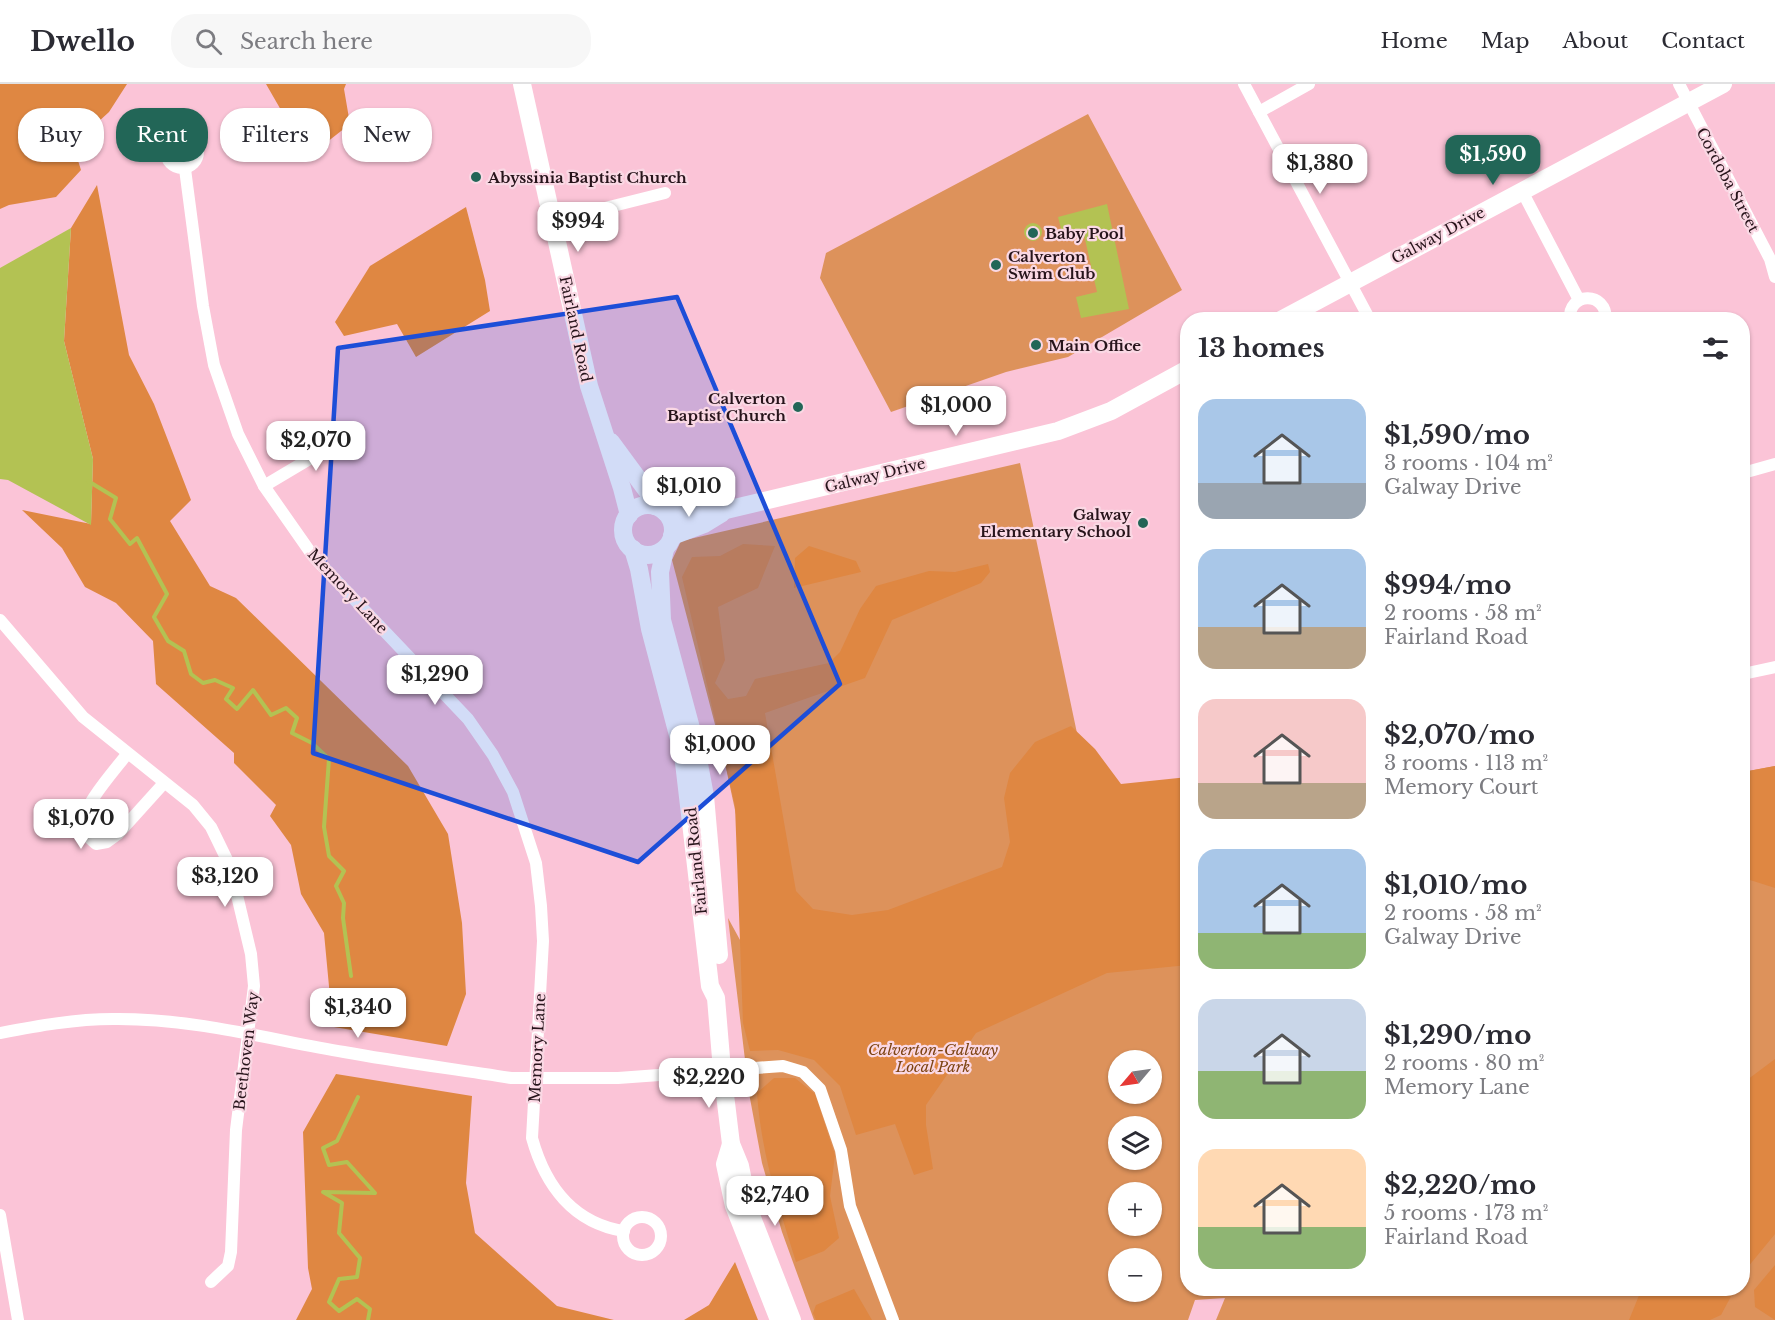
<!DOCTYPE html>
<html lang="en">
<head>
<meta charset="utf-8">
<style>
  body { margin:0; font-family:"Libre Baskerville",serif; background:#f7f7f7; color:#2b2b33; height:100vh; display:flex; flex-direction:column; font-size:22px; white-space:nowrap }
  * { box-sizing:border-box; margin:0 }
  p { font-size:20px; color:#7c7c81 }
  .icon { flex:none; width:33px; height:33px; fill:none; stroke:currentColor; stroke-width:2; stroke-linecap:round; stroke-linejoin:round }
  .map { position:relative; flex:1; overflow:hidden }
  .panel { position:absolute; left:1180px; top:228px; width:570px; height:984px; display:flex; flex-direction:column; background:#fff; border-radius:24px; box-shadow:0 2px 4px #0004 }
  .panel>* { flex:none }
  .banner { position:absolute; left:18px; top:24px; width:570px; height:54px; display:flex; gap:12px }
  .needle { width:39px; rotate:241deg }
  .tools { position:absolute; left:1108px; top:966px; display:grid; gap:12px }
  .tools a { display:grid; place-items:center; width:54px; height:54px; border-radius:50%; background:#fff; box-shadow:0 2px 4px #0004; font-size:30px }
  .price { position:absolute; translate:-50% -51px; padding:0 14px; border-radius:12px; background:#fff; color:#222; font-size:20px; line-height:39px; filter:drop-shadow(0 2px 3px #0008) }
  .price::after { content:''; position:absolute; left:50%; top:36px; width:18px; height:14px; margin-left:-9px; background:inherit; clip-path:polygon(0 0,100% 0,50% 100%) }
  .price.on { background:#226657; color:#fff }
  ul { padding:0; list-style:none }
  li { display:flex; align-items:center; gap:18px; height:150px; padding:0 18px }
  li span { display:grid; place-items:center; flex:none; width:168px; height:120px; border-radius:18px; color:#555 }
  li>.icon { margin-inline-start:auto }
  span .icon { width:72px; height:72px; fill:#fffc; stroke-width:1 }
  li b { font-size:26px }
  h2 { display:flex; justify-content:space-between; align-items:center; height:72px; padding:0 18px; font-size:26px }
  .chip { padding:0 21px; border-radius:24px; background:#fff; box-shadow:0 2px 4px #0004; font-size:21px; line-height:54px }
  .chip.on { background:#226657; color:#fff }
  header { display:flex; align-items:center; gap:36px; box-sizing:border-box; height:84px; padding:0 30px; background:#fff; border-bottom:2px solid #e1e1e2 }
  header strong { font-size:28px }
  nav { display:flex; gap:33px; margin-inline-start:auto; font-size:21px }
  .search { width:420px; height:54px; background:#f7f7f7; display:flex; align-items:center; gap:15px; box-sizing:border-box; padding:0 21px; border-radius:24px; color:#7c7c81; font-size:22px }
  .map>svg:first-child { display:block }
  .green { fill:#dd925b; fill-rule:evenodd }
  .forest { fill:#df8742 }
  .water { fill:#b3c253 }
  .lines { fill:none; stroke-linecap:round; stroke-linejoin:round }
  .stream { stroke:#b3c253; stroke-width:4 }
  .street { stroke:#fff; stroke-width:12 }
  .secondary { stroke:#fff; stroke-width:18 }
  .marked { fill:#1d4ed8; fill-opacity:0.2; stroke:#1d4ed8; stroke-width:4.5; stroke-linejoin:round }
  .poi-dot { fill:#226657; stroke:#fad8e4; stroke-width:2 }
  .labels { text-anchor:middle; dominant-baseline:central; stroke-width:4.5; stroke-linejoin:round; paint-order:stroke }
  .poi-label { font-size:15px; font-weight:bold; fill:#27141b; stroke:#fad8e4; text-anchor:start }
  .street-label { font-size:15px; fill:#27141b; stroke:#fad8e4 }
  .park-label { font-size:15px; font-style:italic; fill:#7e4412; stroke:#fad8e4 }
</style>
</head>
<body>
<header>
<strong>Dwello</strong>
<div class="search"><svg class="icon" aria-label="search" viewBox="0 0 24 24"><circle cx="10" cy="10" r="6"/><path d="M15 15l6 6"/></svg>Search here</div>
<nav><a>Home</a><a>Map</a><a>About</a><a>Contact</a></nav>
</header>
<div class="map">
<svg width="1775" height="1236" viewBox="0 0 1775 1236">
  <rect width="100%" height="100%" fill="#fbc4d7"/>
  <g class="green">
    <polygon points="1088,30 1182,206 1068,273 1006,288 891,328 820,194 826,169"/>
    <path d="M1020 379 1112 815 1188 800V1204H1743V688L1775 682V1236H1216L1225 1214 1195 1216 1188 1236H814L782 1148 762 1079 749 1009 728 834 757 887 769 883 724 675 672 476 681 457ZM1119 976H1152V1010H1119ZM1119 1042H1152V1076H1119ZM1119 1108H1152V1142H1119ZM1119 1174H1152V1208H1119Z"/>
  </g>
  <g class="forest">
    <polygon points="0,0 127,0 109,28 73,61 81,86 56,113 9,121 0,125"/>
    <polygon points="266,0 346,0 344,5 350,40 308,73"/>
    <polygon points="97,101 129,271 154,320 191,416 170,437 210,502 236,514 408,682 448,750 462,839 466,910 447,962 322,941 330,913 324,849 301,810 291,761 270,732 276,721 234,679 234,669 156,600 153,557 116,519 85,503 62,464 22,426 91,440 93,375 64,257 71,144"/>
    <polygon points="466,123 485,196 490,227 416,273 397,240 344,252 335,238 370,182"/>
    <polygon points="743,460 775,462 758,504 718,523 725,576 715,599 728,615 746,612 755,595 829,579 840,568 860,525 876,502 929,487 955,488 988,480 990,488 981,499 892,536 865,594 765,629 796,807 813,825 852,831 888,826 1002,783 1010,758 1004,714 1010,689 1035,658 1071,642 1095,665 1121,700 1188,693 1188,881 1107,889 976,949 926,1021 926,1041 933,1085 914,1091 895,1040 856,1051 840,1002 814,976 778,966 750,967 743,939 735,722 682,493 692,473 720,472"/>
    <polygon points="809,462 856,477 861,488 794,504 795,474"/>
    <polygon points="1775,682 1775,804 1750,796 1743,797 1743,688"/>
    <polygon points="1775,975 1775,1150 1743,1189 1743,999"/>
    <polygon points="336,990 472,1012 466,1099 475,1149 557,1222 614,1236 296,1236 312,1205 308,1184 303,1048"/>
    <path d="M774 994H795L815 1010 835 1071 830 1112 839 1154 824 1167 796 1178C778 1121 761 1068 757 1009Z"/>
    <polygon points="735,1178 758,1236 684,1236 709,1221"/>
    <polygon points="1775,1181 1775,1236 1755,1223 1754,1206"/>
    <polygon points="1642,1204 1735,1204 1735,1205 1721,1231 1710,1236 1629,1236"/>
    <polygon points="854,1205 872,1236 816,1236 813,1229 816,1221"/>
  </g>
  <g class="water">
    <polygon points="1107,120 1129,225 1081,234 1076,213 1097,208 1084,151 1064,156 1058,133"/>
    <circle cx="1033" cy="148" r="9"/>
    <polygon points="71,144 64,257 93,375 91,441 8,396 0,395 0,184"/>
  </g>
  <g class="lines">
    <g class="stream">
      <polyline points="88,397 116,414 110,435 130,460 137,454 167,510 154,533 168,557 184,567 191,590 203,599 215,596 233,604 226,615 237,625 253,606 271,631 286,624 297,634 292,649 312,659 329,675 324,743 329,772 344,787 336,802 344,819 343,834 351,892"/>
      <polyline points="358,1013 337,1057 323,1064 329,1081 347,1078 375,1109 323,1108 342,1119 339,1149 360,1174 357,1193 339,1195 329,1218 339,1227 357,1215 370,1225 368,1236"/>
    </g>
    <g class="street">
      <polyline points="1244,0 1370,236"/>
      <polyline points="1679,0 1770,175 1775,193"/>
      <polyline points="1259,28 1309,0"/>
      <circle cx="182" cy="68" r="16"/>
      <path d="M185 85 203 222 214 281 238 350 264 402 313 472 468 635 493 671 513 708 536 779 541 822 543 857 532 1054C545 1101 573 1139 624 1147"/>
      <polyline points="1522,107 1579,216"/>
      <polyline points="553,137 665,109"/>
      <path d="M1570 236C1567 208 1607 206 1606 236"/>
      <polyline points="1743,389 1775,380"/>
      <polyline points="264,402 353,349"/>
      <polyline points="0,536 83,633 193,721 211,743 230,782 251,870 254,902 236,1046 231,1168 228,1182 211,1198"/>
      <polyline points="1743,590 1775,583"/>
      <path d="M127 670C116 685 81 723 83 741 83 749 90 755 96 760L107 758 118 750 164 699"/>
      <path d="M0 949C37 942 75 935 113 935 191 934 268 955 344 968 399 978 455 985 511 994H618L783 982 803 988 820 1005 841 1066 850 1122 893 1236"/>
      <polyline points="0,1131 18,1236"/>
      <circle cx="642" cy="1152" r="19"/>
    </g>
    <g class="secondary">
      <polyline points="522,0 589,302 622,404 629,431"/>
      <polyline points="1281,236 1723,0"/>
      <polyline points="611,358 650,411 655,422"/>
      <circle cx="648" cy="446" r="25"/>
      <polyline points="665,428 681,430 726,426 1058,347 1111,327 1188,285"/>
      <polyline points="672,452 704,440 722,429"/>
      <polyline points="633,465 639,485 650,545 683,670 710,902 716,914 722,986 731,1060 740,1082 749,1126 792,1236"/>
      <polyline points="665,465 660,488 662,536 695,659 705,712 719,871"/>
      <polyline points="731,1060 725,1080 734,1122 779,1236"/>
    </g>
  </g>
  <path class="marked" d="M677 213 840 600 638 778 313 669 338 264Z"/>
  <g class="poi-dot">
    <circle cx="476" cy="93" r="6"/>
    <circle cx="1033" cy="149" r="6"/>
    <circle cx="996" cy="181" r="6"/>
    <circle cx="1036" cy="261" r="6"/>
    <circle cx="798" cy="323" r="6"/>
    <circle cx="1143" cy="439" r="6"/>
  </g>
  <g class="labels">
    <g class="poi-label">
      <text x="488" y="93">Abyssinia Baptist Church</text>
      <text x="1045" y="149">Baby Pool</text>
      <text x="1008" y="172">Calverton<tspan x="1008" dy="17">Swim Club</tspan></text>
      <text x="1048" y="261">Main Office</text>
      <text x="786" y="314" text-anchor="end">Calverton<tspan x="786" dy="17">Baptist Church</tspan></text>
      <text x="1131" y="430" text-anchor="end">Galway<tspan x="1131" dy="17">Elementary School</tspan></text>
    </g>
    <g class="street-label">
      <text transform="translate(1728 96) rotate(62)">Cordoba Street</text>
      <text transform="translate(1438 151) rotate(-28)">Galway Drive</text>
      <text transform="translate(576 245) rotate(78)">Fairland Road</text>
      <text transform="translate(875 391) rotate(-14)">Galway Drive</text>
      <text transform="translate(348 507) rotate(47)">Memory Lane</text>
      <text transform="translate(696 777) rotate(-96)">Fairland Road</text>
      <text transform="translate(537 964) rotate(-87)">Memory Lane</text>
      <text transform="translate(246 967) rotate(-83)">Beethoven Way</text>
    </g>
    <g class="park-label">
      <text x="933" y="965">Calverton-Galway<tspan x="933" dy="17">Local Park</tspan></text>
    </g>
  </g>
</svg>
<div class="tools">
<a><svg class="needle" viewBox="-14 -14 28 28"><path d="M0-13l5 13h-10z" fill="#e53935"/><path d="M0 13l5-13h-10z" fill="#7c7c81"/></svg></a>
<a><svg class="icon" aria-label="layers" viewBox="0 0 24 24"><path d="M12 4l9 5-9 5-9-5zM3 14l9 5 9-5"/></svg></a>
<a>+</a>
<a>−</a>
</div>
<b class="price on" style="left:1493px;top:102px">$1,590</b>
<b class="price" style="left:1320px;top:111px">$1,380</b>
<b class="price" style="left:578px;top:169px">$994</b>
<b class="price" style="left:956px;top:353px">$1,000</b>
<b class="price" style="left:316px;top:388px">$2,070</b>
<b class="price" style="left:689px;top:434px">$1,010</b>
<b class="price" style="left:435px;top:622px">$1,290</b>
<b class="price" style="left:720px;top:692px">$1,000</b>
<b class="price" style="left:81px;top:766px">$1,070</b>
<b class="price" style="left:225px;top:824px">$3,120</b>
<b class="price" style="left:358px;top:955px">$1,340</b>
<b class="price" style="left:709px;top:1025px">$2,220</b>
<b class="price" style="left:775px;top:1143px">$2,740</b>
<div class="banner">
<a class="chip">Buy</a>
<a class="chip on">Rent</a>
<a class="chip">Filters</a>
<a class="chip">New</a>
</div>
<section class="panel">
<h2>13 homes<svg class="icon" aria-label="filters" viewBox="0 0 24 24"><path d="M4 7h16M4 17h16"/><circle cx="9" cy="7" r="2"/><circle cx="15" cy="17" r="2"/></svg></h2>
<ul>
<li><span style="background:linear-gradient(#a9c7e8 70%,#9aa5b1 0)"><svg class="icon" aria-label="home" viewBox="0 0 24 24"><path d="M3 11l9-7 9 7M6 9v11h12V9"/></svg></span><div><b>$1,590/mo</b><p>3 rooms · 104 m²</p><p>Galway Drive</p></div></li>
<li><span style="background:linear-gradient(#a9c7e8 65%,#b9a48a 0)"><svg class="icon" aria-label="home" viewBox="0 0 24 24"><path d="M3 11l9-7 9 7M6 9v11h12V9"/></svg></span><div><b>$994/mo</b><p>2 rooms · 58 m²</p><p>Fairland Road</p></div></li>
<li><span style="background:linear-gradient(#f6c9c9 70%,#b9a48a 0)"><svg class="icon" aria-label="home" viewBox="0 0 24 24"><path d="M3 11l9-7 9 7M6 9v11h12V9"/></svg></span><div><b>$2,070/mo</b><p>3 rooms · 113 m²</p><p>Memory Court</p></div></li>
<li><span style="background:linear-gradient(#a9c7e8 70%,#8fb573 0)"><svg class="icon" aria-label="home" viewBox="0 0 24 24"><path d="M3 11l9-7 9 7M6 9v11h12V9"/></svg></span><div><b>$1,010/mo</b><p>2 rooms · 58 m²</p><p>Galway Drive</p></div></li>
<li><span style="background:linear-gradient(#c9d6e8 60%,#8fb573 0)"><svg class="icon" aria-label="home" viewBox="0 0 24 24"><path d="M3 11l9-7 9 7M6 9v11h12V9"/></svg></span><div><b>$1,290/mo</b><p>2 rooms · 80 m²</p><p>Memory Lane</p></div></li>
<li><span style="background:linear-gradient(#ffd9b3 65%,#8fb573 0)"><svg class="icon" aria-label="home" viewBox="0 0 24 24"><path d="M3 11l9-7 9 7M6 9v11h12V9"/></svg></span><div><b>$2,220/mo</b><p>5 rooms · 173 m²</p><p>Fairland Road</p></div></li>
</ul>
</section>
</div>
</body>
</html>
